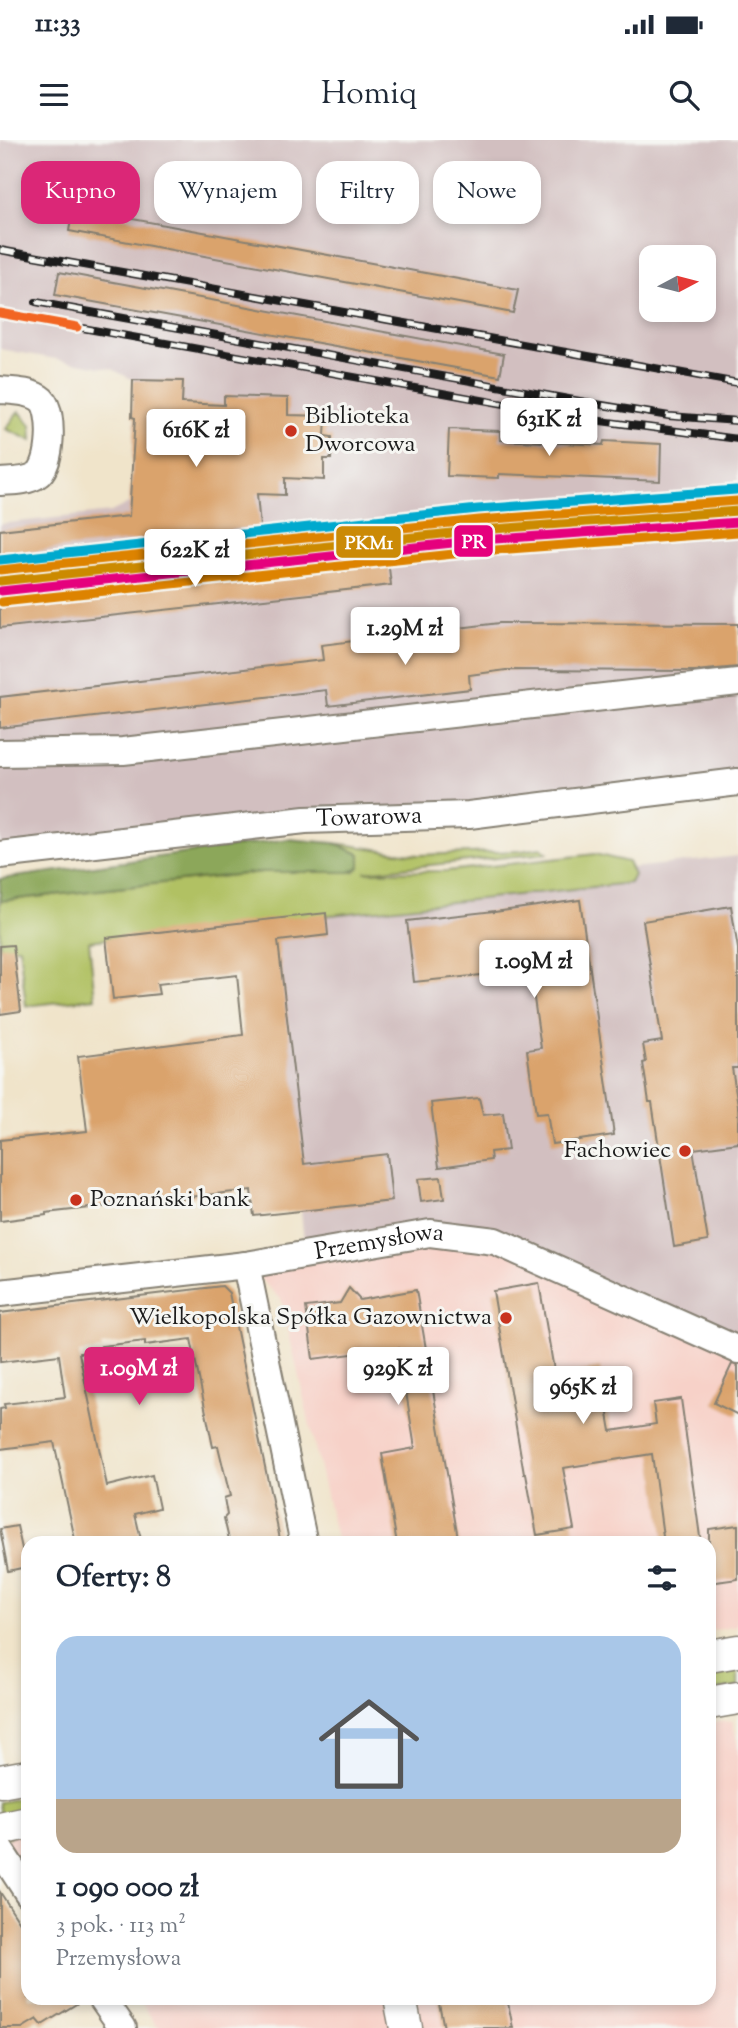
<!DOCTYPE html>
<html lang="pl">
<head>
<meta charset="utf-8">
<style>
  body { margin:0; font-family:"Sorts Mill Goudy",serif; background:#f2f2f3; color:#1f2937; height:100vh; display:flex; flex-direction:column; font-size:26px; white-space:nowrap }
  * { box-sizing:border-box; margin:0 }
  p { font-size:23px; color:#747a83 }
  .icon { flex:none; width:38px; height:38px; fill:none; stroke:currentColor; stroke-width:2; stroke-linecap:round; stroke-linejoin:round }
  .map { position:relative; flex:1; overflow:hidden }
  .panel { position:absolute; left:21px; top:1396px; width:695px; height:469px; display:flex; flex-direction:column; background:#fff; border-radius:21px; box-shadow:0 4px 10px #0003 }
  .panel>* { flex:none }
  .banner { position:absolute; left:21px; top:21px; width:696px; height:63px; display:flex; gap:14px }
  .needle { width:46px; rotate:83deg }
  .tools { position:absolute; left:639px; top:105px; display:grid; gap:14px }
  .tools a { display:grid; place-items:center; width:77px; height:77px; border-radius:14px; background:#fff; box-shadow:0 4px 10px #0003; font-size:35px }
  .price { position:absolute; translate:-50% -60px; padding:0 16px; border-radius:7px; background:#fff; color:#222; font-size:23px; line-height:46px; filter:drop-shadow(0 2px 4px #0008) }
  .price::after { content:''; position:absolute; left:50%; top:42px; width:21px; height:16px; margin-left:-10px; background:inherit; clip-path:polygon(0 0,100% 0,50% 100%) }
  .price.active { background:#db2777; color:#fff }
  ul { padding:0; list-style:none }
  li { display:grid; align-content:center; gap:14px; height:371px; padding:0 35px }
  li+li { border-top:2px solid #e0e1e3 }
  li span { display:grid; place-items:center; height:217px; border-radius:21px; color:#555 }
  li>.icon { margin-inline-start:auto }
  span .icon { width:126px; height:126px; fill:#fffc; stroke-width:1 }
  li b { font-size:30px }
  h2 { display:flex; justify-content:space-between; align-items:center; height:84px; padding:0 35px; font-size:30px }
  .chip { padding:0 24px; border-radius:21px; background:#fff; box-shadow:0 4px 10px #0003; font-size:24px; line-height:63px }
  .chip.active { background:#db2777; color:#fff }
  .status { display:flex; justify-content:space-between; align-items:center; height:49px; padding:0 35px; background:#fff; direction:ltr }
  .status svg { height:19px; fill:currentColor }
  header { display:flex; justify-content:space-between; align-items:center; height:91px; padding:0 35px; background:#fff; font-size:32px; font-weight:600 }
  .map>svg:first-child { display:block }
</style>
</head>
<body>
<div class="status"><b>11:33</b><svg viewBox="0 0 49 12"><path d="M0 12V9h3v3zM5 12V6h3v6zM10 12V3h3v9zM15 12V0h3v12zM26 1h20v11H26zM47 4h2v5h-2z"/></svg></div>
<header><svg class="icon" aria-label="menu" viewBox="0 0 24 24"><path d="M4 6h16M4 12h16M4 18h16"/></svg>Homiq<svg class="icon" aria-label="search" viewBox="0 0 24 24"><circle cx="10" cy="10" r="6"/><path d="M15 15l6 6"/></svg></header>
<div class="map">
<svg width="738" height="1888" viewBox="0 0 738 1888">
  <rect width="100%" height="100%" fill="#f6f6f2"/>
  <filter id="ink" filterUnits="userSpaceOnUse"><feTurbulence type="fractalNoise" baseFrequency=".0143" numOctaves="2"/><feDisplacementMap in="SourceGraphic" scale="14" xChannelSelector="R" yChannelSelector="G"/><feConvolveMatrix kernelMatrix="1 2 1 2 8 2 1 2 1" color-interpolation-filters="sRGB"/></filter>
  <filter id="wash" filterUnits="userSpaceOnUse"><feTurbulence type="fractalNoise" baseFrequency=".00686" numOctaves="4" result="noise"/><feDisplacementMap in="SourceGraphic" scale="28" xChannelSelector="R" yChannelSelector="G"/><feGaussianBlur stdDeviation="1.57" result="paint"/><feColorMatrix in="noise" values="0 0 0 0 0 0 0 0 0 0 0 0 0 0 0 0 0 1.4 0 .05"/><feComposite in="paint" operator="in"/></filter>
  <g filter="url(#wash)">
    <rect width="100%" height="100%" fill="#f0e4ca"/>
    <g fill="#f7d1c8">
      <polygon points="495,1101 738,1210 738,1486 709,1491 709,1404 337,1403 281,1159 246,1125 305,1113"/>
      <polygon points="733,1581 738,1607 738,1888 158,1888 139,1859 709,1858 709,1583"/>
      <polygon points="28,1683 28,1740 0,1689"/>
    </g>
    <g fill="#d2bfc0" fill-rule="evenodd">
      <path d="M0,0H738V642L0,715V384L111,372L129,363L135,278L132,277L133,240L112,229L0,209ZM651,117H704V170H651Z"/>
      <polygon points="738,716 738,1210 495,1101 305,1113 301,1071 309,1070 275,779 629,743 634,735 632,728"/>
    </g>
    <g fill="#b1c164" stroke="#666e40" stroke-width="2">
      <polygon points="19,271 31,285 32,301 6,289"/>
      <polygon points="334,703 419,715 521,711 541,708 547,713 364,732 447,731 595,714 628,722 634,735 630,743 89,801 95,858 26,866 19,807 0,809 0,761 262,732 354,732 359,727 360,714"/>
      <polygon points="738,1522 738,1547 709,1551 709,1527"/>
      <polygon points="21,1658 28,1683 0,1704 0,1662"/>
    </g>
    <polygon fill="#8ca75a" stroke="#54623b" stroke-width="2" points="288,699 334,703 360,714 360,727 350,732 262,732 0,761 0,739"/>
    <g id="blocks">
      <g fill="#daa36c">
        <polygon points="73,68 518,150 513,173 69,91"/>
        <polygon points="59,132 504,214 500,236 55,155"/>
        <polygon points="133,240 183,241 182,263 224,265 224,256 288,258 288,275 326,276 325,296 332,297 331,319 324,319 324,340 285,338 285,355 257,354 260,387 0,415 0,390 129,376 135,278 132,277"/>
        <polygon points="449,289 500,291 500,300 603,305 604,301 661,304 660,341 499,334 499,338 447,336"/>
        <polygon points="387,411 391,445 0,488 0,454"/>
        <polygon points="499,483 738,484 738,527 695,531 506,530 469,535 470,549 328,566 326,550 0,588 0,557 323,520 321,505"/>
        <polygon points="580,760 614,995 552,1004 547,973 536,974 527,910 541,908 530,830 414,842 407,781 494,771 494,772"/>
        <polygon points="731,766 738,809 738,928 732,928 738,965 738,1003 693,1009 708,1101 674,1107 652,962 649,962 643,923 646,922 643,904 662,901 643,781"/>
        <polygon points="326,773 328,795 278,801 304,1024 387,1014 392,1061 254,1076 251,1050 46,1073 46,1075 0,1081 0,1000 87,991 78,916 243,895 237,835 157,844 159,854 113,859 106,798"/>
        <polygon points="13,805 21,871 0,874 0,806"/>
        <polygon points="479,958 483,975 503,973 508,1010 490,1012 491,1020 439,1027 431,963"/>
        <polygon points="441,1037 444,1059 421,1062 418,1039"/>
        <polygon points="539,1143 555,1236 600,1228 611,1291 656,1284 653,1263 681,1259 701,1404 664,1404 652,1314 563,1328 574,1389 537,1395 526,1334 524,1334 493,1151"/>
        <polygon points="222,1146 229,1153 281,1404 230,1404 224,1378 227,1375 224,1358 230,1356 218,1306 213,1307 191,1199 145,1205 145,1201 101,1206 102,1210 79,1213 107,1346 152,1335 159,1368 135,1374 142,1404 76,1404 54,1302 0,1309 0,1269 5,1268 4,1264 65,1257 59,1215 0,1222 0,1173"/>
        <polygon points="349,1148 360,1160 416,1150 459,1404 397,1404 382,1314 415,1308 399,1208 313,1219 306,1167 340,1163"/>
        <polygon points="732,1224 738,1226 738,1275 714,1263"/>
        <polygon points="738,1385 738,1439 709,1443 709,1389"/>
        <polygon points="17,1386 26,1427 8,1431 0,1389"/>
        <polygon points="0,1752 28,1795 28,1858 86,1858 42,1885 37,1879 22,1888 0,1888"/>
        <polygon points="438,1858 507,1858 513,1888 444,1888"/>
      </g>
    </g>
  </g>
  <g filter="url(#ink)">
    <use href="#blocks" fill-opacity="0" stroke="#868073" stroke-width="2"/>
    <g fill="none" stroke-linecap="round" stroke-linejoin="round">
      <defs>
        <g id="minor">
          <path d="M0,250C12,251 32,251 42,260C54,272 52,326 37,335C27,342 11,341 0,342"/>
          <polyline points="0,613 123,611 738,542"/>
          <path id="s1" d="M0,715L305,680L469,675L738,642"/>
          <polyline points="246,1125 304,1404"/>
          <path id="s2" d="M0,1153L246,1125L430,1093L495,1101L738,1210"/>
          <polyline points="0,1710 28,1753"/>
          <polyline points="102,1858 123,1888"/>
        </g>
        <g id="tertiary">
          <polyline points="709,1516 738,1511"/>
          <polyline points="709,1563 738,1558"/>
          <polyline points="0,1641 28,1636"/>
          <polyline points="0,1689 28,1683"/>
          <polyline points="400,1858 406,1888"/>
        </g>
      </defs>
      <use href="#minor" stroke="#868073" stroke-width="30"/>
      <use href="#tertiary" stroke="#868073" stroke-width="35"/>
      <use href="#minor" stroke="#fff" stroke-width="26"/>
      <use href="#tertiary" stroke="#fff" stroke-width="32"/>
      <defs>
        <g id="rail">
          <polyline points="0,110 738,243"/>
          <polyline points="36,162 596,264 669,276 738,281"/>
          <polyline points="77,187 593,280 738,299"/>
        </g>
      </defs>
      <use href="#rail" stroke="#1c1c1c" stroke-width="8"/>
      <use href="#rail" stroke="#f6f6f2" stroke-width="5" stroke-dasharray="16" stroke-linecap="butt"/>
      <defs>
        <polyline id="rail-1" points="0,441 480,390 738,371"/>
        <polyline id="rail-2" points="1,451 481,400 738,382"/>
        <polyline id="rail-3" points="0,430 479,380 737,361"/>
        <polyline id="rail-4" points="2,462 482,411 738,392"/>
        <polyline id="rail-5" points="0,420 478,369 736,350"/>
        <polyline id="rail-6" points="0,173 77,187"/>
      </defs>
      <use href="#rail-1" stroke="#f6f6f2" stroke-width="14"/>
      <use href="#rail-2" stroke="#f6f6f2" stroke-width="14"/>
      <use href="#rail-3" stroke="#f6f6f2" stroke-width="14"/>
      <use href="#rail-4" stroke="#f6f6f2" stroke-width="14"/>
      <use href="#rail-5" stroke="#f6f6f2" stroke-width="14"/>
      <use href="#rail-6" stroke="#f6f6f2" stroke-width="14"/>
      <use href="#rail-1" stroke="#cb8a06" stroke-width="9"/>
      <use href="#rail-2" stroke="#e5007d" stroke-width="9"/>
      <use href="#rail-3" stroke="#dd8304" stroke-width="9"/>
      <use href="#rail-4" stroke="#dd8304" stroke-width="9"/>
      <use href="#rail-5" stroke="#00a9ce" stroke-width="9"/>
      <use href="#rail-6" stroke="#f26522" stroke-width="9"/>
    </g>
  </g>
  <g fill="#c8321e" stroke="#f6f6f2" stroke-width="2.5">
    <circle cx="291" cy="291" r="7"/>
    <circle cx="685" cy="1011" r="7"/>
    <circle cx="76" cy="1060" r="7"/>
    <circle cx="506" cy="1178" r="7"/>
  </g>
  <g text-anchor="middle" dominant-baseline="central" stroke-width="6" stroke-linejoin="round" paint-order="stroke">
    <g font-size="24" fill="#1c1c1c" stroke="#f6f6f2" text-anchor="start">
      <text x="305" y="277">Biblioteka<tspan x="305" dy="28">Dworcowa</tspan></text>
      <text x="671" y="1011" text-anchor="end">Fachowiec</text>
      <text x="90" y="1060">Poznański bank</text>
      <text x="492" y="1178" text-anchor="end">Wielkopolska Spółka Gazownictwa</text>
    </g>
    <g font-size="24" fill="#1c1c1c" stroke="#f6f6f2">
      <text stroke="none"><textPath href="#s1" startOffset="371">Towarowa</textPath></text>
      <text stroke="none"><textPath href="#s2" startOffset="383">Przemysłowa</textPath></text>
    </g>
  </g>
  <g stroke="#f6f6f2" stroke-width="2.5">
    <rect x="453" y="384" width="41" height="34" rx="7" fill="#e5007d"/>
    <rect x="335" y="385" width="67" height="34" rx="7" fill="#cb8a06"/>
  </g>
  <g font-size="19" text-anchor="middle" font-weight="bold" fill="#fff">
    <text x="474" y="408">PR</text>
    <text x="369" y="409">PKM1</text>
  </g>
</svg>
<div class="tools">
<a><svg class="needle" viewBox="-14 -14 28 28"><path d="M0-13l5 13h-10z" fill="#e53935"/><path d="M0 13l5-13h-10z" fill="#747a83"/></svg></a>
</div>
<b class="price" style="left:549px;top:318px">631K zł</b>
<b class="price" style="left:196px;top:329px">616K zł</b>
<b class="price" style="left:195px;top:449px">622K zł</b>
<b class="price" style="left:405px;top:527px">1.29M zł</b>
<b class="price" style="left:534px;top:860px">1.09M zł</b>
<b class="price active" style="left:139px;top:1267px">1.09M zł</b>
<b class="price" style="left:398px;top:1267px">929K zł</b>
<b class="price" style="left:583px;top:1286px">965K zł</b>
<div class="banner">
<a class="chip active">Kupno</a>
<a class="chip">Wynajem</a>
<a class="chip">Filtry</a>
<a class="chip">Nowe</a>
</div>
<section class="panel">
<h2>Oferty: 8<svg class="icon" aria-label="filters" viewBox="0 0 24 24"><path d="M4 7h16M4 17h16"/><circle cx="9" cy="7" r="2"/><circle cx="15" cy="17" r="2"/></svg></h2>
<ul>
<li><span style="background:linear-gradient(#a9c7e8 75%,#b9a48a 0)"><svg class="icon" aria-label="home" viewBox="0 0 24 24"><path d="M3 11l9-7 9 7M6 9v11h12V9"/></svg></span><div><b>1 090 000 zł</b><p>3 pok. · 113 m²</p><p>Przemysłowa</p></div></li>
</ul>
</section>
</div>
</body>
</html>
